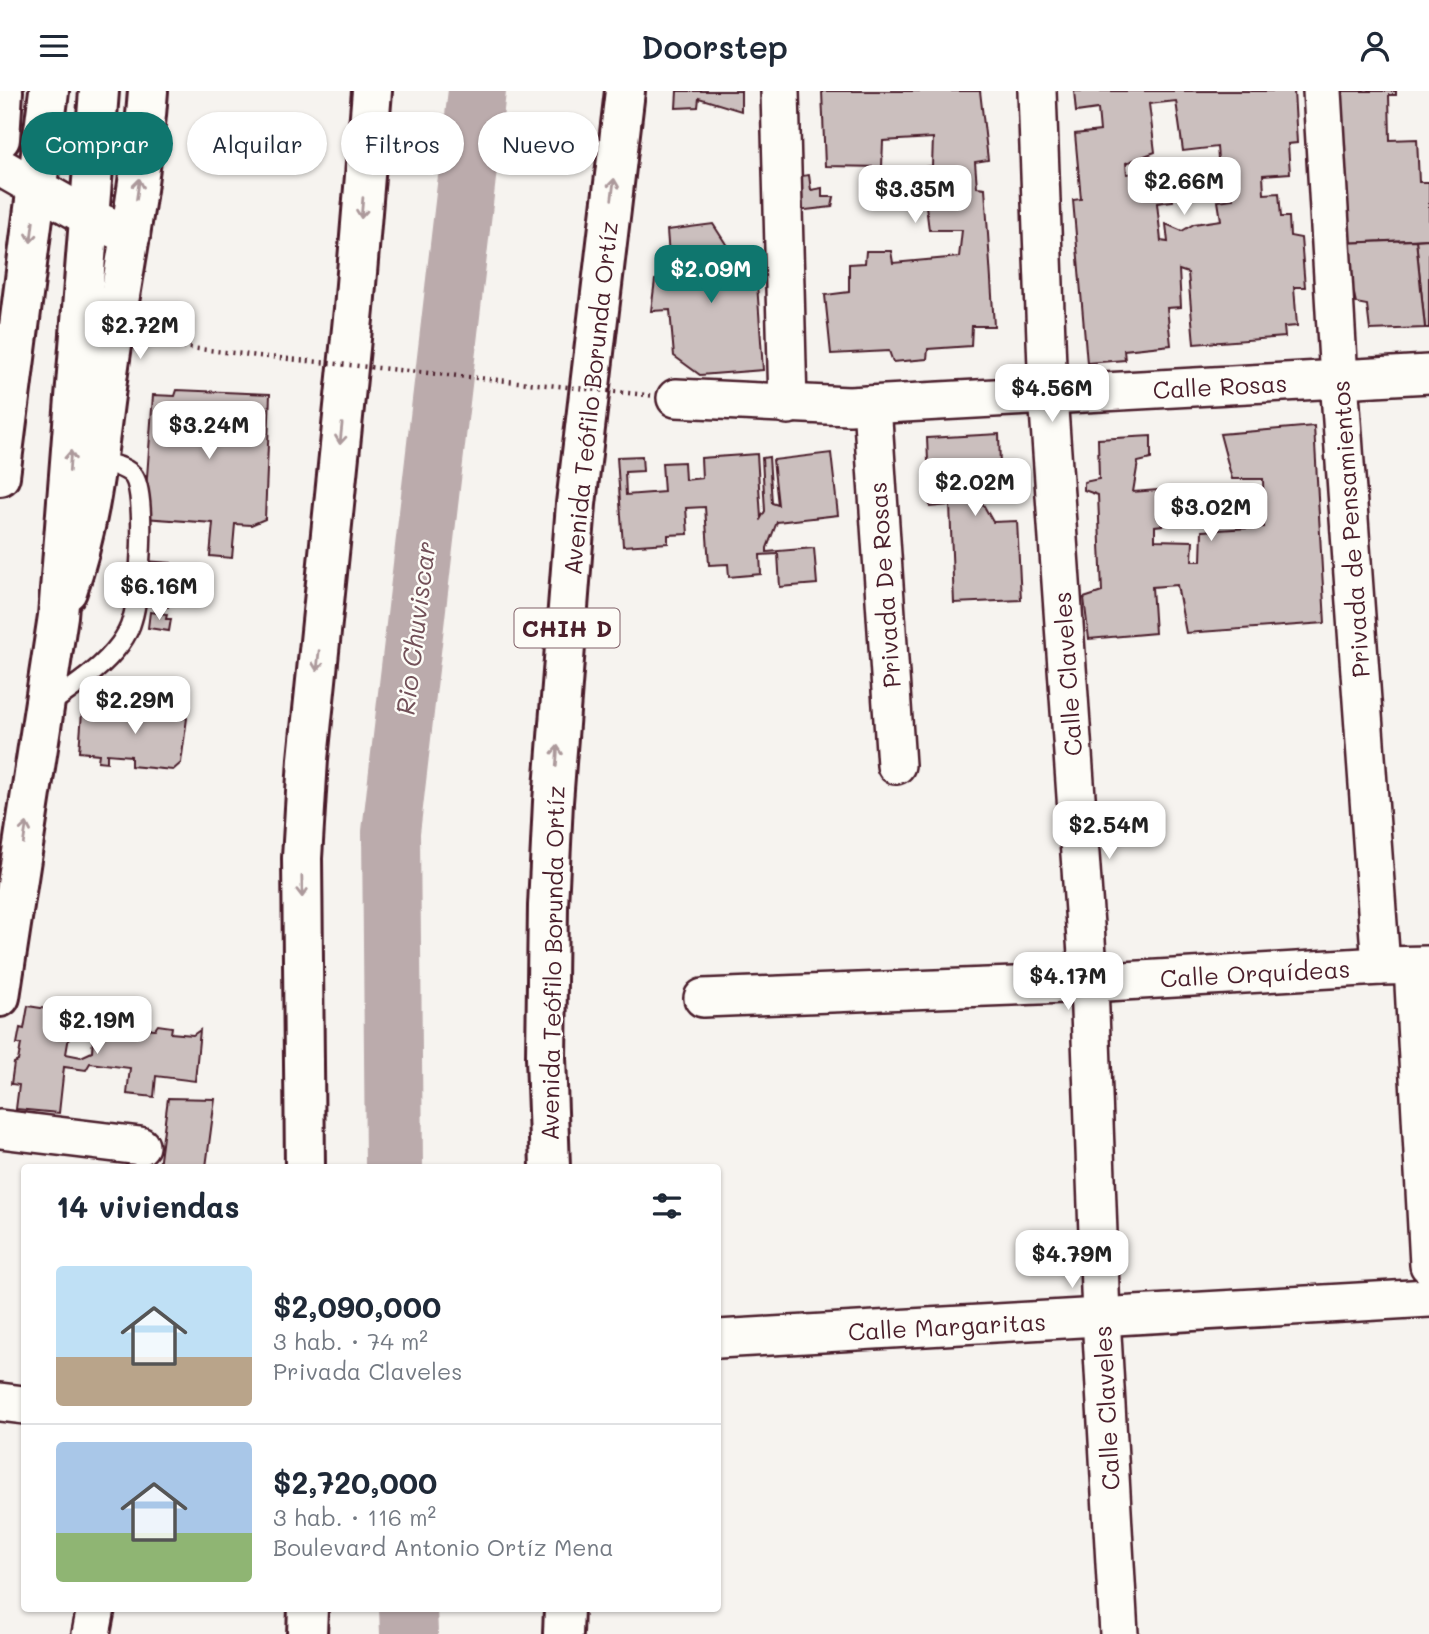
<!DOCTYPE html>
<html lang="es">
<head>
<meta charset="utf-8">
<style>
  body { margin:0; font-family:Mali,sans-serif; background:#f2f2f3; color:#1f2937; height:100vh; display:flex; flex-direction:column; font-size:26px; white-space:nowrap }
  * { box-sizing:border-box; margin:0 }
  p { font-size:23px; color:#747a83 }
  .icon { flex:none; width:38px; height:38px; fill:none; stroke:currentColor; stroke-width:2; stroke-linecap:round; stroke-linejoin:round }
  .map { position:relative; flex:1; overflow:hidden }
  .details { position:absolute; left:21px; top:1073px; width:700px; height:448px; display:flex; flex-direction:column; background:#fff; border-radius:7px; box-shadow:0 2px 5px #0004 }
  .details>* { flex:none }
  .hud { position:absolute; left:21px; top:21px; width:700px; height:63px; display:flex; gap:14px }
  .price { position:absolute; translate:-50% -60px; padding:0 16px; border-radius:14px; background:#fff; color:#222; font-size:23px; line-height:46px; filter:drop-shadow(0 2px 4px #0008) }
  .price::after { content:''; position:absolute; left:50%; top:42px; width:21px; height:16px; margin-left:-10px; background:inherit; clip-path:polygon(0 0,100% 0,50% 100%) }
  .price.on { background:#0f766e; color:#fff }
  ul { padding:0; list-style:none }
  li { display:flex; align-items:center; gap:21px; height:175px; padding:0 35px }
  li+li { border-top:2px solid #e0e1e3 }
  li span { display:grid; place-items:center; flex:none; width:196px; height:140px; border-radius:7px; color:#555 }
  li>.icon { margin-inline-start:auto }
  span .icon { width:84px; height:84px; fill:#fffc; stroke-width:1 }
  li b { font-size:30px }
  h2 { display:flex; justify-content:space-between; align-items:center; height:84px; padding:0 35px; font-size:30px }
  .tag { padding:0 24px; border-radius:32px; background:#fff; box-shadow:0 2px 5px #0004; font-size:24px; line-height:63px }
  .tag.on { background:#0f766e; color:#fff }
  header { display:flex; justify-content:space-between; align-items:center; height:91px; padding:0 35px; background:#fff; font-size:32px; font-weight:600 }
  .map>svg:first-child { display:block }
</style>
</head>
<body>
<header><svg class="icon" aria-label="menu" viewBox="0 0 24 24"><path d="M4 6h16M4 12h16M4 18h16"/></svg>Doorstep<svg class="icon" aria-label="person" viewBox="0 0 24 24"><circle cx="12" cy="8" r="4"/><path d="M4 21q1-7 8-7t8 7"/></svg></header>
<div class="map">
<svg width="1429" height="1543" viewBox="0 0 1429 1543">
  <rect width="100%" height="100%" fill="#f6f3ef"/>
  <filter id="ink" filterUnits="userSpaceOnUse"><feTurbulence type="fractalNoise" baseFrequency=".0143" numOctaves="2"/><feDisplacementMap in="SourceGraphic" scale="14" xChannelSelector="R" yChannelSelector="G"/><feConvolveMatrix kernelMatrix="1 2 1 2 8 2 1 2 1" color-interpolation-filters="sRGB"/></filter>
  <g filter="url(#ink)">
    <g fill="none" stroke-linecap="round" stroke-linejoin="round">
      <g stroke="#bbabac" stroke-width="58">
        <polyline points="394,1076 391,741 477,0"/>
        <polyline points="408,1517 409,1543"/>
      </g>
    </g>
    <g fill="#cbbfbe" stroke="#4a1f2b" stroke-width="2" fill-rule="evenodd">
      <polygon points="677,0 741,0 741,20 699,7 698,16 676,17"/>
      <polygon points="822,0 980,0 988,69 975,71 977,96 985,97 994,235 972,235 971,255 928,258 927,268 893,271 889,260 831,263 825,204 849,201 849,173 865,172 866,160 891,160 893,172 959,166 962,139 929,139 926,115 913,115 908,78 932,75 933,47 883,50 882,76 825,75"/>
      <path d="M1074,0H1294L1297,52L1288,53L1290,82L1263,84L1264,103L1279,102L1281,126H1289L1290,145L1301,147L1305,196H1294L1297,235L1284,236L1285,246L1194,253L1188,182L1179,179L1181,216L1167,217L1171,254L1124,259L1125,269L1087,272L1073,109L1081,108L1075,43L1100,40L1098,18L1076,21ZM1176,10L1183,60L1217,56L1219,80L1229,78L1233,108L1218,110L1221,129L1194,133L1182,140L1166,133L1168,151L1161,150L1157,112L1173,110L1170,78L1127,83L1126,72L1155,61L1149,13Z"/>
      <polygon points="1336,0 1396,0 1396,4 1389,4 1390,49 1417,48 1419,91 1429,91 1429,148 1343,152"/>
      <polygon points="809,84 811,99 822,97 822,106 834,106 832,116 788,121 785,87"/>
      <polygon points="713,133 742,178 756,178 763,279 700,284 674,265 670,219 651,220 655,189 695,184 684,163 669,165 667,139"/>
      <polygon points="1429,148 1429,237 1425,237 1416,149"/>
      <polygon points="1416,149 1425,237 1370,239 1367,214 1356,212 1343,152"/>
      <polygon points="177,299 270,303 265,428 251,434 235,433 232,467 210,465 213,432 144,427 153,304 175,305"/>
      <polygon points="1314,335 1325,532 1186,542 1177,494 1152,496 1155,542 1089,548 1084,507 1102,501 1098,404 1084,399 1084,391 1099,388 1098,348 1151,345 1151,368 1138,371 1133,401 1158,399 1182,412 1178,432 1172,425 1162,427 1164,434 1155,435 1155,449 1193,450 1192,470 1201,470 1202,440 1264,436 1263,388 1232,388 1220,343"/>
      <polygon points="999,343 1001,407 980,408 993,431 1017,430 1021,509 954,512 950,414 930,416 927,347"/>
      <polygon points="831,362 838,424 777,431 767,457 767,461 814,457 817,493 780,496 778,463 760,464 761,483 729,486 728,473 709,474 705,416 686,417 688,443 668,444 668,452 623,455 617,366 642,365 643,380 625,381 626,404 664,401 662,372 684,371 685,389 702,387 701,367 757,363 761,427 765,420 762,367 769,366 772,412 778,414 773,369"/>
      <polygon points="144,470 171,472 168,516 141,514"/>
      <polygon points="150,521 167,523 166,528 171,528 169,540 148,537"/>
      <polygon points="149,601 146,622 187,627 181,672 173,679 131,675 131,665 107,663 107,671 98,670 99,663 79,661 82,621 128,624 130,604"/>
      <polygon points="28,915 73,922 66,963 81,966 92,961 94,929 118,931 119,927 143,930 142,937 155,938 158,934 172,936 171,942 193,944 200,939 195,990 156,985 154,1006 127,1003 130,977 90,972 86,979 64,976 59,1022 16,1018 19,994 11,993 14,972 18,970 21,953 17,953 20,937 24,938"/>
      <polygon points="168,1007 215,1008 206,1076 159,1076"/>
    </g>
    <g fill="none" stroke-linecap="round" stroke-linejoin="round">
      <defs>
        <path id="lane" d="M47,615C73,596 101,579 120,553C125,546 130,537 132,529C140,505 147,406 134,386C127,375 108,373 96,369"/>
        <g id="street">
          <polyline points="780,0 788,314"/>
          <polyline points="1037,0 1048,304 1089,892 1101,1226 1119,1543"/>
          <polyline points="1322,0 1339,288 1381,875"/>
          <polyline points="0,76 88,126 131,145"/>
          <polyline points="676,307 849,315 1429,283"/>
          <polyline points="872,314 896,674"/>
          <polyline points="1413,875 1429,1174"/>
          <polyline points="703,907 1089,892 1381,875 1429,874"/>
          <polyline points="0,1038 140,1055"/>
          <polyline points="718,1248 1429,1207"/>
          <polyline points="0,1311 24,1314"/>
          <polyline points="91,1543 96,1517"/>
        </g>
        <g id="secondary">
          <polyline points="0,48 3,0"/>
          <path d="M67,500C96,419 99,333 113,248C126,165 142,84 148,0"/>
        </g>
        <g id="primary">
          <polyline points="0,385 49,0"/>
          <polyline points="0,906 58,525 99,0"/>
          <polyline points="305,1076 302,767 308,668 354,218 372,0"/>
          <polyline points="550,1076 546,966 548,815 553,711 576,413 625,0"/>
          <polyline points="307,1543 308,1517"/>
          <polyline points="563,1543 564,1517"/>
        </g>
      </defs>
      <use href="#lane" stroke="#4a1f2b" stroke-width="23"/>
      <use href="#street" stroke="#4a1f2b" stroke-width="42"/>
      <use href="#secondary" stroke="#4a1f2b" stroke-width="44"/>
      <use href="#primary" stroke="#4a1f2b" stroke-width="44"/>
      <polyline stroke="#4a1f2b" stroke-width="4.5" stroke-dasharray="2 5" stroke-linecap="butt" points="148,252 259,265"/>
      <use href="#lane" stroke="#fdfcf7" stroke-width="18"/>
      <use href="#street" stroke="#fdfcf7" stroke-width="37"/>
      <use href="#secondary" stroke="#fdfcf7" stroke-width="38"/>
      <use href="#primary" stroke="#fdfcf7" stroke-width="38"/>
      <polyline stroke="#4a1f2b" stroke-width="4.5" stroke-dasharray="2 5" stroke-linecap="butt" points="259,265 657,305"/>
    </g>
    <defs><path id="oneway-shaft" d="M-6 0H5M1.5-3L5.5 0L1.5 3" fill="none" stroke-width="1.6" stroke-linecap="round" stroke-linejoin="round" transform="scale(1.75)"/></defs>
    <g stroke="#ac999b">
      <use href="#oneway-shaft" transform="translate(138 98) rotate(-82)"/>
      <use href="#oneway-shaft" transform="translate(613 98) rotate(-83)"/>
      <use href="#oneway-shaft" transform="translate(362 117) rotate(95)"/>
      <use href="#oneway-shaft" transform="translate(32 141) rotate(97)"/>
      <use href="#oneway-shaft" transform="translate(341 343) rotate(96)"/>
      <use href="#oneway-shaft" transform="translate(70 370) rotate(-86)"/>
      <use href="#oneway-shaft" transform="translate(318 570) rotate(96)"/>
      <use href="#oneway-shaft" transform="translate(557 665) rotate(-86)"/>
      <use href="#oneway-shaft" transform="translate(25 742) rotate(-81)"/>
      <use href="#oneway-shaft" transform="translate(302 796) rotate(89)"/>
    </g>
  </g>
  <g text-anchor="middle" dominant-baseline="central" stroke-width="5" stroke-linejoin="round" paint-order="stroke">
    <rect fill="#fdfcf7" stroke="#806168" stroke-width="2" x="514.5" y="517.5" width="105" height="39" rx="5"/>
    <g font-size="23" font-weight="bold" fill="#4a1f2b">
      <text x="567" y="537">CHIH D</text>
    </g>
    <g font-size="24" fill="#4a1f2b" stroke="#fdfcf7">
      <text transform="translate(1220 295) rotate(-3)">Calle Rosas</text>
      <text transform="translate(590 307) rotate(-84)">Avenida Teófilo Borunda Ortíz</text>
      <text transform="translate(1350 438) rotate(-94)">Privada de Pensamientos</text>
      <text transform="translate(884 494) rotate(-94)">Privada De Rosas</text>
      <text transform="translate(1067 583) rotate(-94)">Calle Claveles</text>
      <text transform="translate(552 872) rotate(-89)">Avenida Teófilo Borunda Ortíz</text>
      <text transform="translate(1255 882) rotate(-3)">Calle Orquídeas</text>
      <text transform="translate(947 1235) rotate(-3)">Calle Margaritas</text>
      <text transform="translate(1106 1317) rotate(-93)">Calle Claveles</text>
    </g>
    <g font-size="26" font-style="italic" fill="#725058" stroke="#fdfcf7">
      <text transform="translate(415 537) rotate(-83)">Rio Chuviscar</text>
    </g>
  </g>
</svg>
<b class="price" style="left:1184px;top:126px">$2.66M</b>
<b class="price" style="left:915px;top:134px">$3.35M</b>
<b class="price on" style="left:711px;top:214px">$2.09M</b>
<b class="price" style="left:140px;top:270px">$2.72M</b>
<b class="price" style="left:1052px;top:333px">$4.56M</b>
<b class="price" style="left:209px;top:370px">$3.24M</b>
<b class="price" style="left:975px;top:427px">$2.02M</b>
<b class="price" style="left:1211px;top:452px">$3.02M</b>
<b class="price" style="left:159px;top:531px">$6.16M</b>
<b class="price" style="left:135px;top:645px">$2.29M</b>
<b class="price" style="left:1109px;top:770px">$2.54M</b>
<b class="price" style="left:1068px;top:921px">$4.17M</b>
<b class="price" style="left:97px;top:965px">$2.19M</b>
<b class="price" style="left:1072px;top:1199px">$4.79M</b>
<div class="hud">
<a class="tag on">Comprar</a>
<a class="tag">Alquilar</a>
<a class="tag">Filtros</a>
<a class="tag">Nuevo</a>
</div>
<section class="details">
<h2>14 viviendas<svg class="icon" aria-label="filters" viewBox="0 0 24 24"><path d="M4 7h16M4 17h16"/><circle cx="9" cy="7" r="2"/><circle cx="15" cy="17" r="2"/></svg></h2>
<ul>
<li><span style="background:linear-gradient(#bfe0f5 65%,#b9a48a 0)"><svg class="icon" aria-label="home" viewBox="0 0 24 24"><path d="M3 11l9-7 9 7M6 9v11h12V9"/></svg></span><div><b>$2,090,000</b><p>3 hab. · 74 m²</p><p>Privada Claveles</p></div></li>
<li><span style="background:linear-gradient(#a9c7e8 65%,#8fb573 0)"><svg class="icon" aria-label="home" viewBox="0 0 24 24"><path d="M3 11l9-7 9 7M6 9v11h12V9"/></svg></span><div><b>$2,720,000</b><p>3 hab. · 116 m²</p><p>Boulevard Antonio Ortíz Mena</p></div></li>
</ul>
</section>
</div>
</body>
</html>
